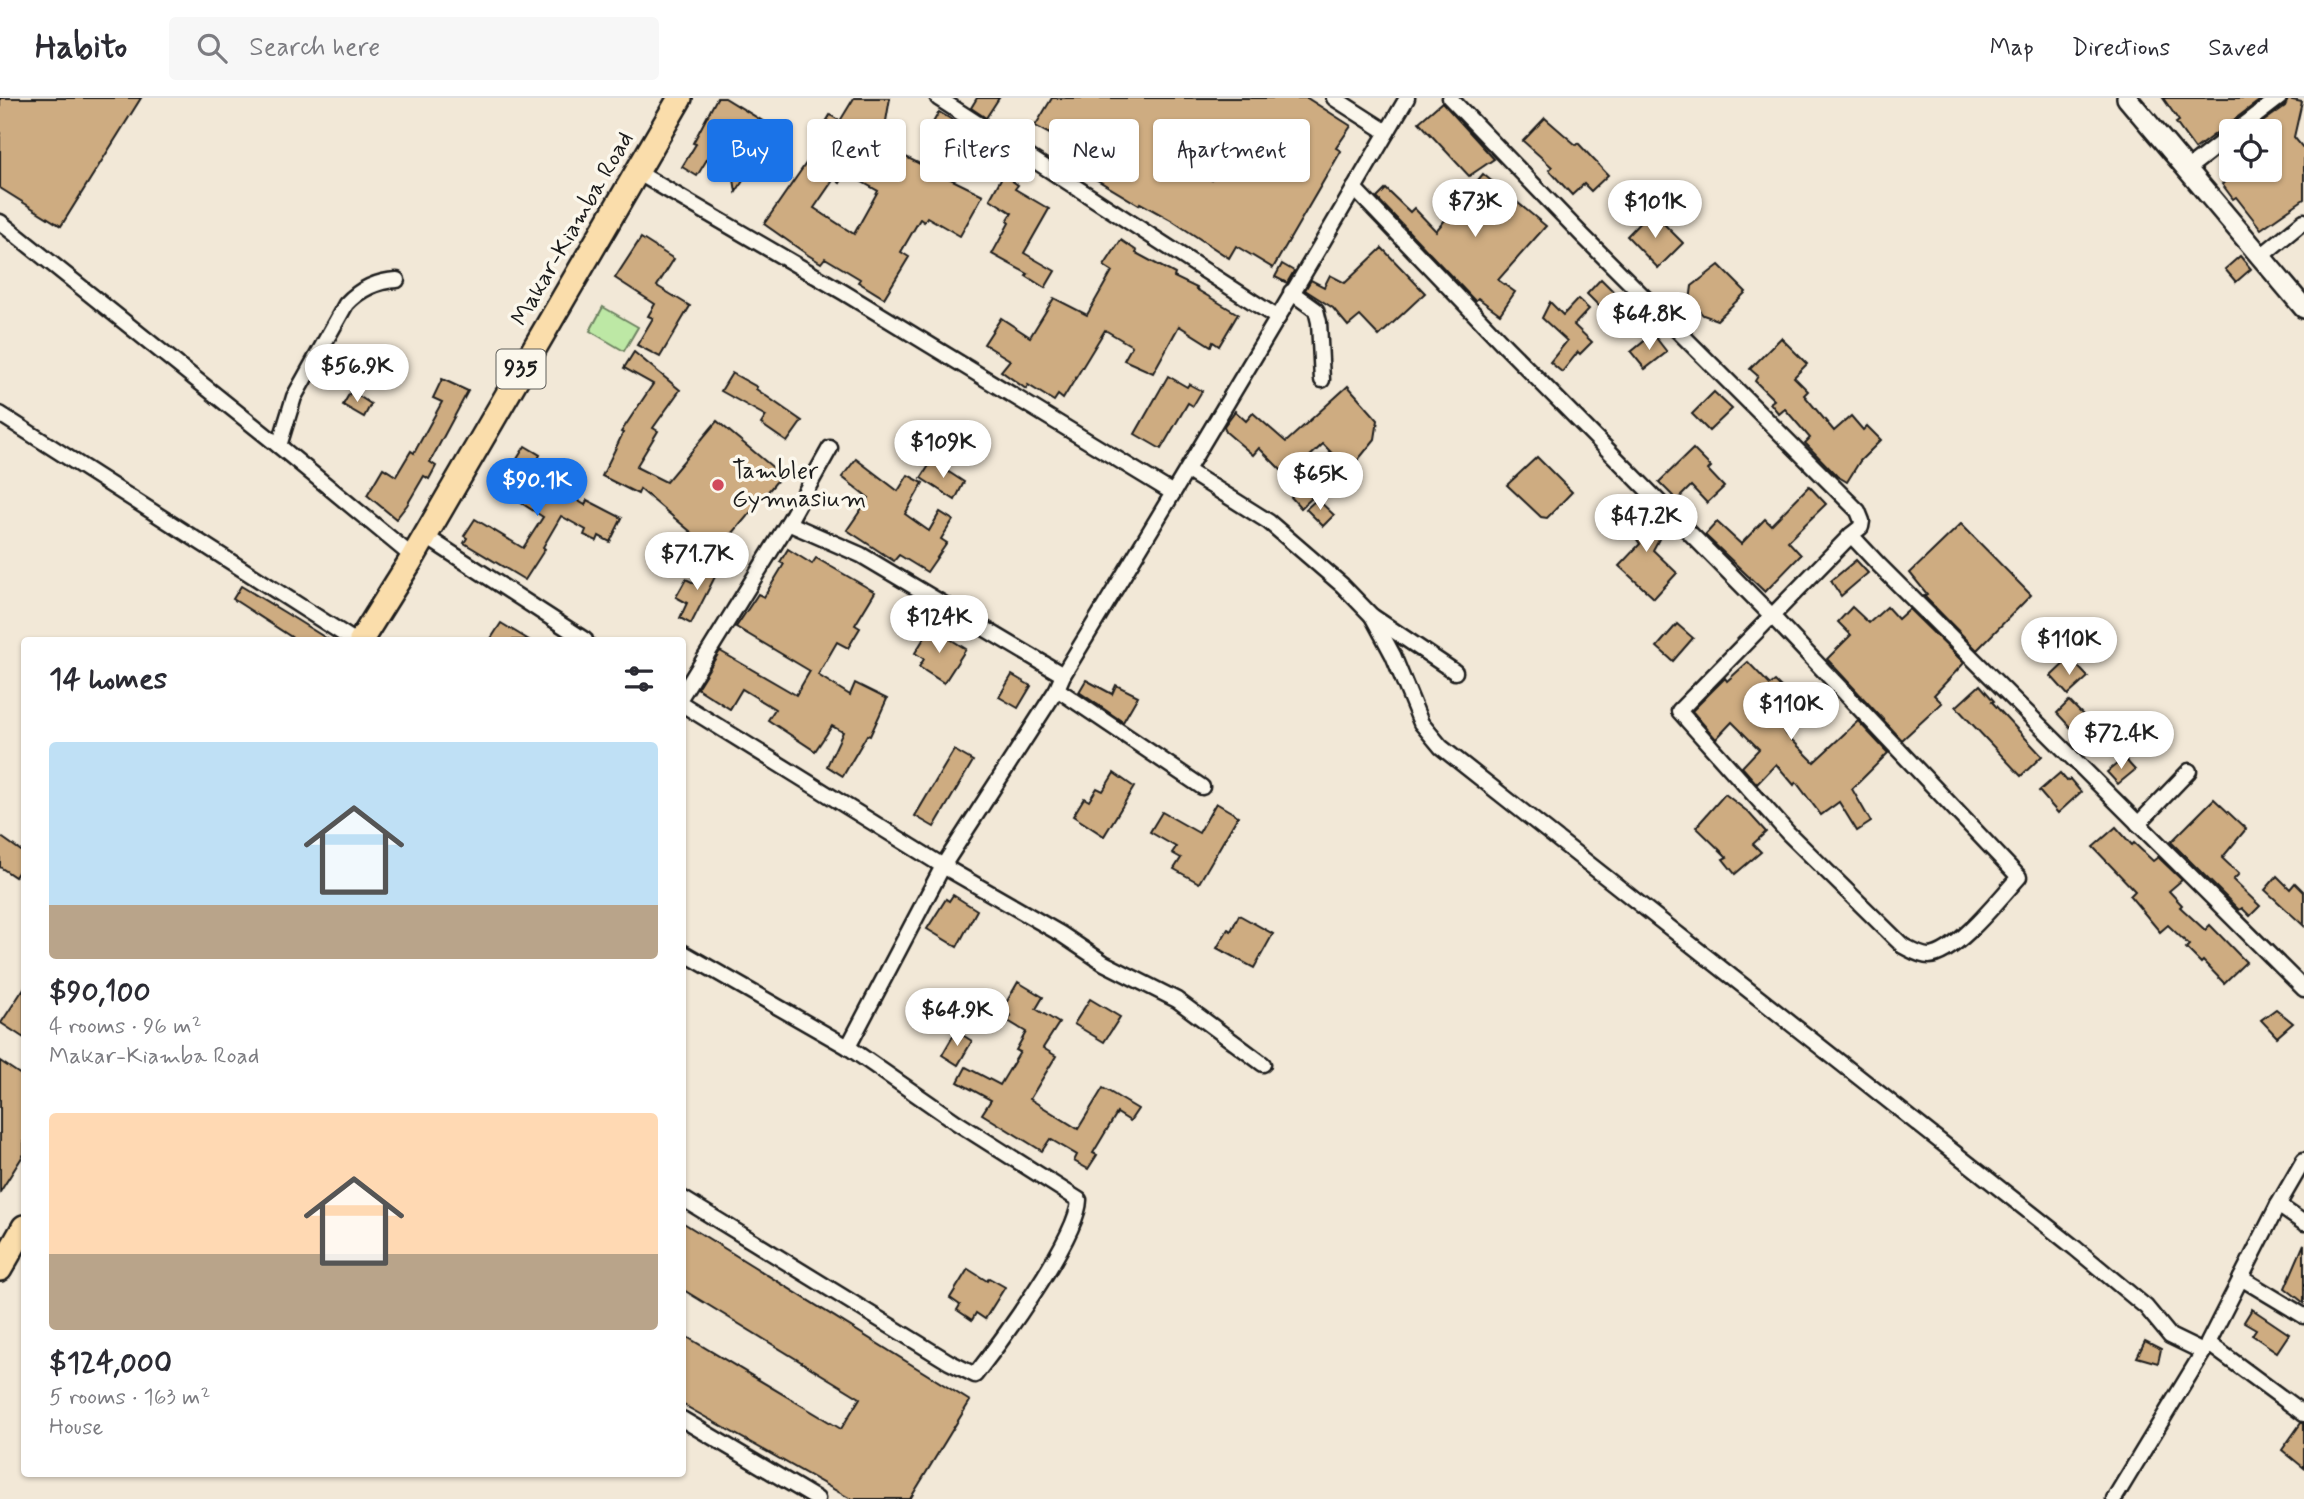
<!DOCTYPE html>
<html lang="en">
<head>
<meta charset="utf-8">
<style>
  body { margin:0; font-family:Mynerve,sans-serif; background:#f7f7f7; color:#2b2b33; height:100vh; display:flex; flex-direction:column; font-size:26px; white-space:nowrap }
  * { box-sizing:border-box; margin:0 }
  p { font-size:23px; color:#7c7c81 }
  .icon { flex:none; width:38px; height:38px; fill:none; stroke:currentColor; stroke-width:2; stroke-linecap:round; stroke-linejoin:round }
  .map { position:relative; flex:1; overflow:hidden }
  .details { position:absolute; left:21px; top:539px; width:665px; height:840px; display:flex; flex-direction:column; background:#fff; border-radius:7px; box-shadow:0 2px 5px #0004 }
  .details>* { flex:none }
  .top-card { position:absolute; left:707px; top:21px; width:665px; height:63px; display:flex; gap:14px }
  .controls { position:absolute; left:2219px; top:21px; display:grid; gap:14px }
  .controls a { display:grid; place-items:center; width:63px; height:63px; border-radius:7px; background:#fff; box-shadow:0 2px 5px #0004; font-size:35px }
  .price { position:absolute; translate:-50% -60px; padding:0 16px; border-radius:24px; background:#fff; color:#222; font-size:23px; line-height:46px; filter:drop-shadow(0 2px 4px #0008) }
  .price::after { content:''; position:absolute; left:50%; top:42px; width:21px; height:16px; margin-left:-10px; background:inherit; clip-path:polygon(0 0,100% 0,50% 100%) }
  .price.on { background:#1a73e8; color:#fff }
  ul { padding:0; list-style:none }
  li { display:grid; align-content:center; gap:14px; height:371px; padding:0 28px }
  li span { display:grid; place-items:center; height:217px; border-radius:7px; color:#555 }
  li>.icon { margin-inline-start:auto }
  span .icon { width:126px; height:126px; fill:#fffc; stroke-width:1 }
  li b { font-size:30px }
  h2 { display:flex; justify-content:space-between; align-items:center; height:84px; padding:0 28px; font-size:30px }
  .chip { padding:0 24px; border-radius:7px; background:#fff; box-shadow:0 2px 5px #0004; font-size:24px; line-height:63px }
  .chip.on { background:#1a73e8; color:#fff }
  header { display:flex; align-items:center; gap:42px; box-sizing:border-box; height:98px; padding:0 35px; background:#fff; border-bottom:2px solid #e1e1e2 }
  header strong { font-size:33px }
  nav { display:flex; gap:38px; margin-inline-start:auto; font-size:24px }
  .search { width:490px; height:63px; background:#f7f7f7; display:flex; align-items:center; gap:18px; box-sizing:border-box; padding:0 24px; border-radius:7px; color:#7c7c81; font-size:26px }
  .map>svg:first-child { display:block }
</style>
</head>
<body>
<header>
<strong>Habito</strong>
<div class="search"><svg class="icon" aria-label="search" viewBox="0 0 24 24"><circle cx="10" cy="10" r="6"/><path d="M15 15l6 6"/></svg>Search here</div>
<nav><a>Map</a><a>Directions</a><a>Saved</a></nav>
</header>
<div class="map">
<svg width="2304" height="1401" viewBox="0 0 2304 1401">
  <rect width="100%" height="100%" fill="#f2e8d7"/>
  <filter id="ink" filterUnits="userSpaceOnUse"><feTurbulence type="fractalNoise" baseFrequency=".0143" numOctaves="2"/><feDisplacementMap in="SourceGraphic" scale="14" xChannelSelector="R" yChannelSelector="G"/><feConvolveMatrix kernelMatrix="1 2 1 2 8 2 1 2 1" color-interpolation-filters="sRGB"/></filter>
  <g filter="url(#ink)">
    <polygon fill="#bde8a5" stroke="#6c8260" stroke-width="2" points="603,209 638,229 624,253 590,233"/>
    <g fill="#ceac81" stroke="#1c1c1c" stroke-width="2" fill-rule="evenodd">
      <polygon points="0,0 141,0 61,128 0,90"/>
      <polygon points="717,0 725,0 779,33 770,49 766,46 736,94 726,30 697,78 682,69 696,46 693,45"/>
      <path d="M854,0H890L885,29L854,42L871,52L863,65L892,80L906,59L983,97L960,138L927,119L924,124L920,121L901,154L909,159L884,200L858,184L860,181L825,160L821,165L808,157L764,126L820,45L815,42L830,17L840,23ZM846,75L878,93L854,136L814,110L834,81L840,85Z"/>
      <polygon points="977,0 999,0 986,20 971,10"/>
      <path d="M1052,0H1307L1351,28L1336,50L1341,53L1273,170L1236,148L1229,160L1171,122L1140,105L1139,107L1089,77L1096,61L1035,28ZM1191,26L1231,50L1212,82L1172,57Z"/>
      <polygon points="2163,0 2263,0 2195,51 2176,25 2179,23"/>
      <polygon points="2288,1 2302,4 2294,39 2304,51 2304,101 2261,131 2236,99 2233,101 2222,86 2241,72 2270,72 2270,33 2266,33 2260,26 2285,8"/>
      <polygon points="1442,4 1494,61 1469,78 1419,24"/>
      <polygon points="939,14 982,40 978,45 998,57 988,73 926,37"/>
      <polygon points="1545,20 1576,47 1578,45 1608,77 1591,93 1584,86 1572,97 1549,72 1552,69 1523,43"/>
      <polygon points="1483,76 1546,128 1498,182 1515,194 1500,216 1478,200 1475,203 1377,100 1386,91 1410,114 1414,110 1436,133"/>
      <polygon points="1003,77 1018,87 1015,91 1049,111 1024,155 1055,173 1045,190 1026,178 1028,176 992,156 1009,125 1007,123 1012,115 990,101"/>
      <polygon points="1651,113 1683,145 1658,170 1627,138"/>
      <polygon points="641,140 674,161 657,188 690,208 660,259 637,247 653,220 648,218 655,206 615,180"/>
      <polygon points="1121,142 1137,153 1136,155 1175,176 1174,179 1197,190 1196,191 1238,216 1219,248 1213,244 1211,248 1179,228 1153,275 1124,262 1132,248 1105,232 1063,301 1058,297 1054,303 1028,287 1026,291 1001,273 1010,262 984,246 1001,220 1030,239 1054,200 1087,217 1112,173 1104,168"/>
      <polygon points="1382,150 1425,195 1379,238 1360,218 1348,228 1333,210 1305,192 1311,182 1324,189 1330,177 1345,185"/>
      <polygon points="2240,158 2251,171 2236,184 2225,171"/>
      <polygon points="1282,166 1294,173 1287,185 1275,179"/>
      <polygon points="1719,167 1746,194 1717,222 1703,217 1690,203 1692,188"/>
      <polygon points="1601,181 1618,198 1604,213 1587,196"/>
      <polygon points="1578,201 1589,211 1574,227 1592,244 1580,256 1578,254 1562,274 1550,264 1567,243 1542,220 1550,204 1563,217"/>
      <polygon points="1653,236 1667,254 1645,271 1631,254"/>
      <polygon points="1781,240 1807,266 1794,279 1808,293 1804,297 1834,333 1851,318 1863,332 1867,328 1881,342 1860,363 1847,384 1837,378 1805,345 1810,340 1785,311 1779,316 1770,305 1774,302 1755,283 1758,278 1750,271"/>
      <polygon points="634,254 680,292 653,330 658,333 636,369 666,384 717,323 782,377 716,455 640,391 638,396 602,378 623,335 621,334 653,286 624,270"/>
      <polygon points="732,275 757,289 756,291 802,323 787,344 761,326 766,318 721,293"/>
      <polygon points="1168,278 1187,289 1189,286 1202,293 1193,308 1188,305 1161,351 1135,336"/>
      <polygon points="442,281 468,293 430,364 436,368 429,381 424,378 407,407 396,421 367,397 383,370 396,378 411,353 414,355 442,304 433,300"/>
      <polygon points="1348,288 1378,322 1375,341 1349,373 1323,346 1288,379 1259,350 1253,357 1226,334 1224,328 1235,313 1246,323 1253,315 1286,344"/>
      <polygon points="351,293 371,306 364,319 343,307"/>
      <polygon points="1714,294 1732,311 1709,333 1692,316"/>
      <polygon points="525,348 540,357 532,374 550,383 549,385 585,407 587,402 622,420 610,444 599,438 597,443 584,437 586,432 561,418 543,449 545,451 525,482 464,445 467,440 464,438 475,421 523,450 543,419 495,388 509,367 512,369"/>
      <polygon points="1693,351 1711,369 1708,372 1724,389 1707,405 1691,388 1677,402 1659,384"/>
      <polygon points="1537,359 1572,394 1547,420 1541,419 1507,387"/>
      <polygon points="856,361 898,393 908,377 923,385 905,416 929,433 940,414 953,422 941,441 947,445 927,474 899,457 894,463 847,432 869,400 842,379"/>
      <polygon points="932,363 964,384 955,402 921,380"/>
      <polygon points="1809,388 1826,406 1788,443 1801,457 1765,494 1705,437 1717,424 1741,446 1765,421 1771,427"/>
      <polygon points="1302,389 1312,400 1301,410 1291,399"/>
      <polygon points="1317,401 1334,417 1323,428 1306,411"/>
      <polygon points="1620,404 1643,426 1653,420 1658,427 1663,421 1667,426 1653,452 1677,475 1654,500 1619,468 1640,446 1615,408"/>
      <polygon points="1961,426 2031,497 1977,552 1924,498 1927,496 1910,475"/>
      <polygon points="788,451 812,466 816,460 875,494 855,527 860,530 848,550 837,544 818,577 850,597 855,585 887,601 870,638 867,637 843,678 827,668 843,634 832,628 815,653 768,622 775,611 742,591 730,611 697,590 720,553 796,597 810,573 736,529 758,496 764,499 784,466 780,464"/>
      <polygon points="1856,462 1868,475 1841,498 1831,483"/>
      <polygon points="707,463 720,469 691,526 680,520 687,505 676,499 686,481 696,486"/>
      <polygon points="241,488 284,514 329,542 296,542 233,501"/>
      <polygon points="1852,509 1869,525 1887,509 1898,521 1909,511 1964,565 1934,597 1942,605 1902,642 1827,561 1851,537 1838,524"/>
      <polygon points="501,525 529,542 490,542"/>
      <polygon points="1677,526 1693,540 1673,563 1657,549"/>
      <polygon points="931,529 966,551 944,585 919,569 924,561 915,555"/>
      <polygon points="2070,560 2088,579 2068,597 2051,578"/>
      <polygon points="1748,564 1770,587 1775,583 1805,613 1784,634 1814,664 1858,623 1888,655 1852,691 1871,724 1857,733 1839,704 1821,717 1796,684 1794,687 1776,666 1757,686 1742,669 1759,651 1732,624 1716,641 1692,613 1725,580 1727,583"/>
      <polygon points="1012,577 1031,588 1018,610 999,599"/>
      <polygon points="1086,582 1112,596 1116,587 1138,598 1123,624 1079,594"/>
      <polygon points="1980,587 1994,603 1992,604 2042,658 2021,678 1956,609"/>
      <polygon points="2069,603 2084,618 2071,630 2057,615"/>
      <polygon points="954,652 973,663 934,729 915,718"/>
      <polygon points="2124,660 2135,672 2118,686 2107,674"/>
      <polygon points="1114,675 1134,689 1104,738 1073,718 1084,700 1089,703 1097,690 1103,693"/>
      <polygon points="2060,675 2067,683 2070,681 2081,694 2058,715 2039,693"/>
      <polygon points="1725,696 1748,714 1766,734 1753,746 1761,754 1735,776 1723,761 1727,759 1696,729"/>
      <polygon points="2214,701 2246,731 2222,760 2239,776 2233,782 2260,808 2250,818 2242,810 2239,812 2171,744"/>
      <polygon points="1216,705 1238,718 1199,785 1174,771 1181,760 1172,755 1176,749 1150,734 1162,714 1199,735"/>
      <polygon points="2116,729 2132,747 2134,745 2153,763 2158,759 2182,782 2169,793 2182,807 2180,809 2205,832 2210,827 2246,864 2224,885 2203,863 2201,865 2186,850 2189,847 2168,827 2160,834 2130,798 2135,793 2093,749"/>
      <polygon points="0,738 24,755 24,765 15,779 0,769"/>
      <polygon points="2277,778 2290,791 2295,785 2304,794 2304,828 2265,792"/>
      <polygon points="953,797 977,812 957,849 927,831 946,801 949,803"/>
      <polygon points="1239,817 1273,836 1254,870 1217,850 1228,831 1231,833"/>
      <polygon points="1018,884 1043,899 1036,911 1059,925 1043,950 1056,958 1030,1001 1078,1031 1103,990 1138,1011 1130,1023 1117,1015 1093,1055 1097,1057 1088,1071 1074,1063 1077,1057 1050,1041 1042,1053 982,1016 991,1002 958,984 966,969 1000,987 1020,954 1016,952 1026,934 1008,923 1011,918 1002,912"/>
      <polygon points="24,890 24,940 1,925"/>
      <polygon points="1090,901 1120,919 1104,944 1074,926"/>
      <polygon points="2276,911 2293,925 2277,939 2261,922"/>
      <polygon points="956,933 972,943 958,967 942,957"/>
      <polygon points="0,963 24,979 24,1056 0,1094"/>
      <polygon points="682,1124 970,1303 910,1401 851,1401 682,1306 682,1236 841,1331 860,1300 682,1191"/>
      <polygon points="2304,1146 2304,1205 2285,1190"/>
      <polygon points="968,1171 987,1183 989,1180 1005,1189 985,1221 976,1215 972,1222 957,1212 960,1207 950,1200"/>
      <polygon points="2252,1211 2289,1236 2277,1254 2252,1237 2256,1231 2244,1224"/>
      <polygon points="2145,1243 2161,1251 2158,1265 2137,1259"/>
      <polygon points="2301,1325 2304,1325 2304,1370 2282,1352"/>
    </g>
    <g fill="none" stroke-linecap="round" stroke-linejoin="round">
      <defs>
        <g id="minor">
          <polyline points="938,0 1278,220"/>
          <polyline points="1334,0 1387,34"/>
          <polyline points="1450,0 1582,137 1858,413 1862,423 1861,429 1851,437 1879,467 2304,891"/>
          <polyline points="2236,33 2279,0"/>
          <polyline points="2186,72 2231,37"/>
          <polyline points="637,74 843,194 1173,395"/>
          <path d="M1354,90L1507,250L1771,517L2019,779C2001,799 1955,857 1929,858C1920,858 1911,852 1903,848L1788,735L1679,613L1851,437"/>
          <polyline points="0,124 279,348 413,459"/>
          <polyline points="2260,159 2304,123"/>
          <polyline points="1291,194 1316,212 1319,224 1322,282"/>
          <polyline points="0,316 353,542"/>
          <path d="M279,348L294,299L346,206C360,191 376,183 397,182"/>
          <polyline points="1188,373 1269,424 1342,487 1372,518 1455,574"/>
          <polyline points="788,425 830,350"/>
          <polyline points="425,438 585,542"/>
          <polyline points="1372,518 1393,557 1421,625 1441,649 2075,1150 2146,1209 2170,1238 2203,1254"/>
          <polyline points="1057,591 1202,689"/>
          <polyline points="682,597 788,425 861,457 1063,577"/>
          <polyline points="682,606 943,768 1061,836 1104,865 1177,902 1263,966"/>
          <polyline points="2138,726 2189,673"/>
          <path d="M682,854L848,949L956,1024L1079,1102C1078,1139 1000,1245 975,1277L949,1264L682,1100"/>
          <path d="M848,949L943,768L1057,591L1063,577C1179,386 1294,194 1407,0"/>
          <polyline points="2304,1062 2278,1107 2241,1180 2304,1218"/>
          <polyline points="2278,1107 2304,1125"/>
          <polyline points="2241,1180 2208,1245 2304,1316"/>
          <polyline points="682,1321 817,1401"/>
          <polyline points="2114,1401 2208,1246"/>
        </g>
        <polyline id="tertiary" points="2127,0 2304,210"/>
        <g id="primary">
          <polyline points="361,542 413,459 680,0"/>
          <polyline points="0,1171 24,1129"/>
        </g>
      </defs>
      <use href="#minor" stroke="#1c1c1c" stroke-width="19"/>
      <use href="#tertiary" stroke="#1c1c1c" stroke-width="24"/>
      <use href="#primary" stroke="#1c1c1c" stroke-width="28"/>
      <use href="#minor" stroke="#fbf7ec" stroke-width="14"/>
      <use href="#tertiary" stroke="#fbf7ec" stroke-width="19"/>
      <use href="#primary" stroke="#faddab" stroke-width="23"/>
    </g>
  </g>
  <circle fill="#d1495b" stroke="#fbf7ec" stroke-width="2.5" cx="718" cy="387" r="7"/>
  <g text-anchor="middle" dominant-baseline="central" stroke-width="7" stroke-linejoin="round" paint-order="stroke">
    <rect fill="#fbf7ec" stroke="#5f5e5a" stroke-width="2" x="496.5" y="251.5" width="49" height="39" rx="5"/>
    <g font-size="23" font-weight="bold" fill="#1c1c1c">
      <text x="521" y="271">935</text>
    </g>
    <g font-size="24" fill="#1c1c1c" stroke="#fbf7ec">
      <text transform="translate(573 131) rotate(-60)">Makar-Kiamba Road</text>
    </g>
    <g font-size="24" fill="#1c1c1c" stroke="#fbf7ec" text-anchor="start">
      <text x="732" y="373">Tambler<tspan x="732" dy="28">Gymnasium</tspan></text>
    </g>
  </g>
</svg>
<div class="controls">
<a><svg class="icon" aria-label="locate" viewBox="0 0 24 24"><circle cx="12" cy="12" r="6"/><path d="M12 2v4M12 18v4M2 12h4M18 12h4"/></svg></a>
</div>
<b class="price" style="left:1475px;top:141px">$73K</b>
<b class="price" style="left:1655px;top:142px">$101K</b>
<b class="price" style="left:1649px;top:254px">$64.8K</b>
<b class="price" style="left:357px;top:306px">$56.9K</b>
<b class="price" style="left:943px;top:382px">$109K</b>
<b class="price" style="left:1320px;top:414px">$65K</b>
<b class="price on" style="left:537px;top:420px">$90.1K</b>
<b class="price" style="left:1646px;top:456px">$47.2K</b>
<b class="price" style="left:697px;top:494px">$71.7K</b>
<b class="price" style="left:939px;top:557px">$124K</b>
<b class="price" style="left:2069px;top:579px">$110K</b>
<b class="price" style="left:1791px;top:644px">$110K</b>
<b class="price" style="left:2121px;top:673px">$72.4K</b>
<b class="price" style="left:957px;top:950px">$64.9K</b>
<div class="top-card">
<a class="chip on">Buy</a>
<a class="chip">Rent</a>
<a class="chip">Filters</a>
<a class="chip">New</a>
<a class="chip">Apartment</a>
</div>
<section class="details">
<h2>14 homes<svg class="icon" aria-label="filters" viewBox="0 0 24 24"><path d="M4 7h16M4 17h16"/><circle cx="9" cy="7" r="2"/><circle cx="15" cy="17" r="2"/></svg></h2>
<ul>
<li><span style="background:linear-gradient(#bfe0f5 75%,#b9a48a 0)"><svg class="icon" aria-label="home" viewBox="0 0 24 24"><path d="M3 11l9-7 9 7M6 9v11h12V9"/></svg></span><div><b>$90,100</b><p>4 rooms · 96 m²</p><p>Makar-Kiamba Road</p></div></li>
<li><span style="background:linear-gradient(#ffd9b3 65%,#b9a48a 0)"><svg class="icon" aria-label="home" viewBox="0 0 24 24"><path d="M3 11l9-7 9 7M6 9v11h12V9"/></svg></span><div><b>$124,000</b><p>5 rooms · 163 m²</p><p>House</p></div></li>
</ul>
</section>
</div>
</body>
</html>
